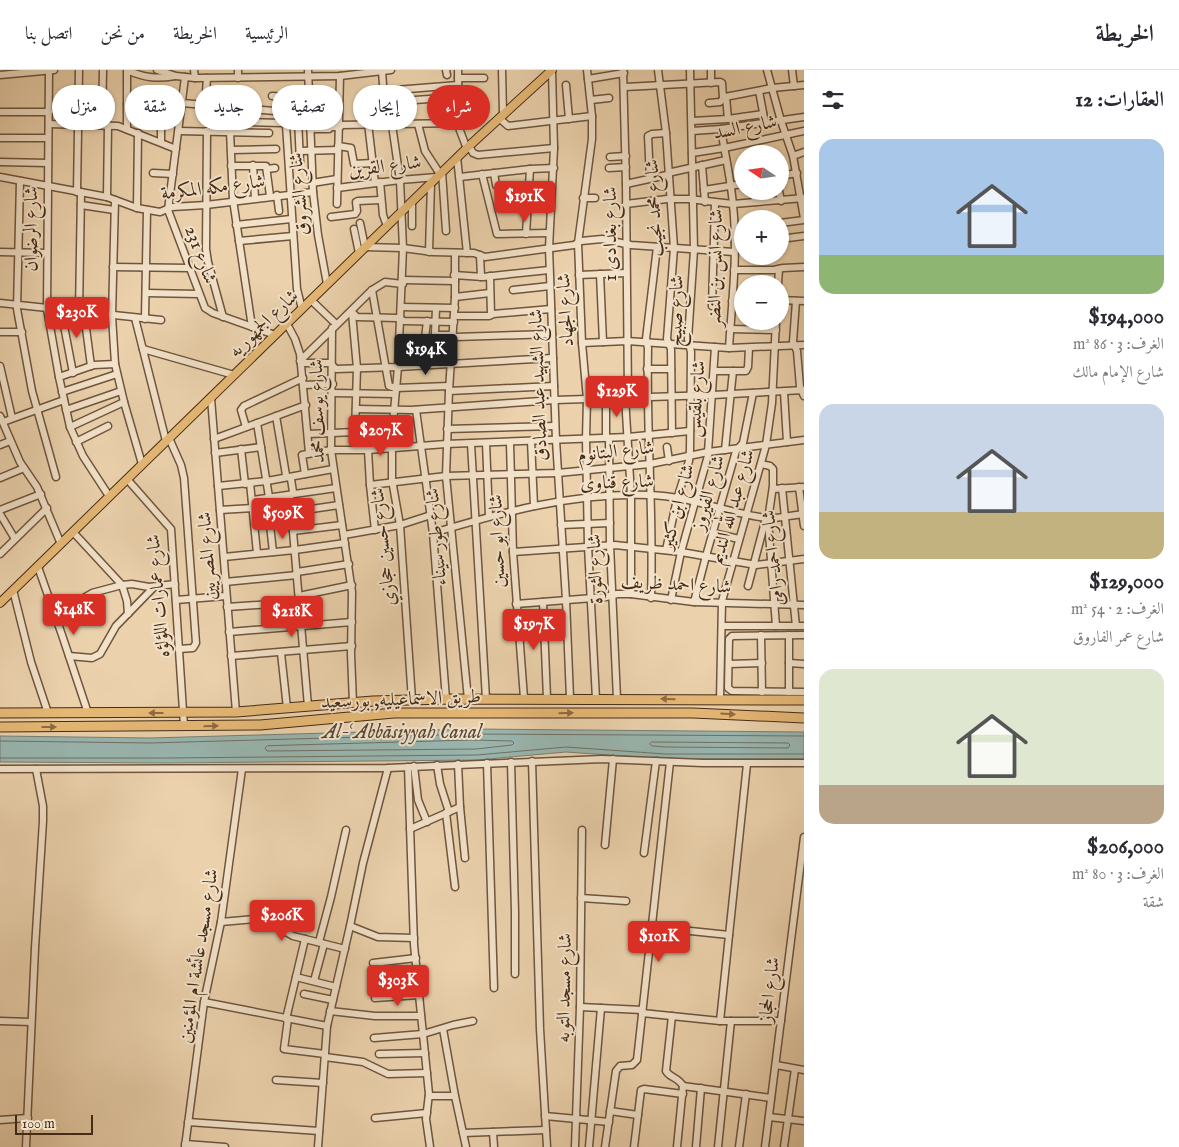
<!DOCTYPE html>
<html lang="ar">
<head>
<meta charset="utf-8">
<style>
  body { margin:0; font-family:"IM FELL English",Amiri,serif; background:#f2f2f3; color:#2b2b33; direction:rtl; height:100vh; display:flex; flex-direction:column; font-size:19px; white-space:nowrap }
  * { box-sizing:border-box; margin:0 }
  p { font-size:16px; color:#7c7c81 }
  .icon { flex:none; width:28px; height:28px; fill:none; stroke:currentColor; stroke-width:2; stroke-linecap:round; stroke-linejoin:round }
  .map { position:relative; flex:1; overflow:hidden; direction:ltr }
  .panel { display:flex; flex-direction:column; background:#fff; width:375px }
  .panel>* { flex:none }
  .top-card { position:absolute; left:15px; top:15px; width:475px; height:45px; direction:rtl; display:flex; gap:10px }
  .needle { width:32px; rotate:283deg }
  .tools { position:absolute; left:734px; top:75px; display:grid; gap:10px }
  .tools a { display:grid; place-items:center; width:55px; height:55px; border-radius:50%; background:#fff; box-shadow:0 1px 4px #0004; font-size:25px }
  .scale { position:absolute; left:15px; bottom:12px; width:78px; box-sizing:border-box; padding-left:5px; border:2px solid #462b17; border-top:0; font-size:14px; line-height:18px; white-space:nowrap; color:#462b17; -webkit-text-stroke:4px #f2e2ca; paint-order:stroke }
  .price { position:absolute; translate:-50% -42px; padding:0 11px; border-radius:5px; background:#d93025; color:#fff; font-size:16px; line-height:32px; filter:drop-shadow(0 1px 2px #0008) }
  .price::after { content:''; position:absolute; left:50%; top:30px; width:15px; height:11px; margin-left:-8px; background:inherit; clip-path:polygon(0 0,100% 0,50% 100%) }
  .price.on { background:#222; color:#fff }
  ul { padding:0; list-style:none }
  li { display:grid; align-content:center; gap:10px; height:265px; padding:0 15px }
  li span { display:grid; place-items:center; height:155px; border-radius:15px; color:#555 }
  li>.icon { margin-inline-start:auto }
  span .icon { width:90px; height:90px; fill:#fffc; stroke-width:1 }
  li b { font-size:21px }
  h2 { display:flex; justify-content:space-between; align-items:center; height:60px; padding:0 15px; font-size:21px }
  .pill { padding:0 18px; border-radius:22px; background:#fff; box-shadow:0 1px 4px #0004; font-size:18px; line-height:45px }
  .pill.on { background:#d93025; color:#fff }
  header { display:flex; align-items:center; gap:30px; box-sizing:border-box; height:70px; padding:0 25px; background:#fff; border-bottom:1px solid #e1e1e2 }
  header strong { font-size:24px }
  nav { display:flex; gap:28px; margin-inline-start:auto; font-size:18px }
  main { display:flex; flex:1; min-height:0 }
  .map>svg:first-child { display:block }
</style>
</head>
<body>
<header>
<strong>الخريطة</strong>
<nav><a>الرئيسية</a><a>الخريطة</a><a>من نحن</a><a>اتصل بنا</a></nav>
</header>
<main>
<section class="panel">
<h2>العقارات: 12<svg class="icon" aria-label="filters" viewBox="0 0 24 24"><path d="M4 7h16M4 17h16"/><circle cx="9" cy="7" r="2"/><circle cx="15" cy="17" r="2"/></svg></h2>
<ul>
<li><span style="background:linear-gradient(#a9c7e8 75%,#8fb573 0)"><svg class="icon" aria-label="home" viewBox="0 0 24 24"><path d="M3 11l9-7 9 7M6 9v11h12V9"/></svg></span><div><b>$194,000</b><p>الغرف: 3 · 86 m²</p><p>شارع الإمام مالك</p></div></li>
<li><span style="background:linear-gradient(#c9d6e8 70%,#c2b280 0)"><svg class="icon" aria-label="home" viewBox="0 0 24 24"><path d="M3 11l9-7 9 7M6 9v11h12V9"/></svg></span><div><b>$129,000</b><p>الغرف: 2 · 54 m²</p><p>شارع عمر الفاروق</p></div></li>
<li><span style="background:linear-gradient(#dfe7d0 75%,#b9a48a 0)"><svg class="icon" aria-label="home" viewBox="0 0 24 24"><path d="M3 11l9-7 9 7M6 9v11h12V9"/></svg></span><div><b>$206,000</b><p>الغرف: 3 · 80 m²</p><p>شقة</p></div></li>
</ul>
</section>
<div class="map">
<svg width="804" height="1077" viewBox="0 0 804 1077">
  <rect width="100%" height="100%" fill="#ebd2ad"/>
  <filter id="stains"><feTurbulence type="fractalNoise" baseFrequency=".004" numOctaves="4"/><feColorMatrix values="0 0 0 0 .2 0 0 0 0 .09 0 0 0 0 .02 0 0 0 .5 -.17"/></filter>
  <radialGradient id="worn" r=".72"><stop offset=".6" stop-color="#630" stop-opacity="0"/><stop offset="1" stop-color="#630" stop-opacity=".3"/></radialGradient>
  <polygon fill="#99b6b0" stroke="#787e73" points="472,659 804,662 804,689 665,689 566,682 477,690 167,693 0,692 0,666 150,668"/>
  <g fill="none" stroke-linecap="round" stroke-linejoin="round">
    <g stroke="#707064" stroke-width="1">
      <polygon points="472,670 512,671 514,673 512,675 476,679 267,681 265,678 267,676"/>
      <polyline points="0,671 150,673 472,664 804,666"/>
      <polygon points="652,672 788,673 790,675 788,678 666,677 652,676 650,674"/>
      <polyline points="0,688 167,688 477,685 566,677 665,684 804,684"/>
    </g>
    <defs>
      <g id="minor">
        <polyline points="49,0 47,239 59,307 70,357 83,386 109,426"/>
        <polyline points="157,0 176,6 195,8 340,6 391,0"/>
        <polyline points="194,0 195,8"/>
        <polyline points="238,0 238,8"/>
        <polyline points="308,0 313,122 318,165 327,214"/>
        <polyline points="446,0 447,5"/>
        <polyline points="458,0 459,58 467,79"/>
        <polyline points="502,0 503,43"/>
        <polyline points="587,0 592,46 592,69 578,173 582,273 587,329 586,369 588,476 596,629"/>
        <polyline points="623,0 626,114 628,327"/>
        <polyline points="658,0 666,63 674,178 667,269 671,279 672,363"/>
        <polyline points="711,0 711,13"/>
        <polyline points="767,0 781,51 793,86 804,148"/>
        <polyline points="792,0 794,16"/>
        <path d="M129,1C145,8 158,9 175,6"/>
        <polyline points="382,1 384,29 386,32 458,27"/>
        <polyline points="552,1 554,78 549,178 556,370 566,530 570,628"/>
        <polyline points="0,5 54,0"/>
        <polyline points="185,7 168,140 205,238 213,243 275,265"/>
        <polyline points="458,8 484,8"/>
        <polyline points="588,9 624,3"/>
        <polyline points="566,15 569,49"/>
        <polyline points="625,17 720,12 722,13 723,28"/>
        <polyline points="383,21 458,15"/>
        <polyline points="759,21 765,53"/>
        <polyline points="272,26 309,28"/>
        <polyline points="297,27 300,92"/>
        <polyline points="726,27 728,49"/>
        <polyline points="367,28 368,53 375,113"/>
        <polyline points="591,30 609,28"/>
        <polyline points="709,33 720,32 725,27 772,18 804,15"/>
        <polyline points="127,34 182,33 298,43"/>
        <polyline points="205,35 207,8"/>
        <polyline points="0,42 49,42"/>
        <polyline points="499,48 508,56 592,46"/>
        <polyline points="214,51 282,53 286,55 297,219 302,239"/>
        <polyline points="692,51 728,49 763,44"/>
        <polyline points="49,54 118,56 176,79"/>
        <polyline points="418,54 425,81 440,104"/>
        <polyline points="102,55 103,0"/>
        <polyline points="340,55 458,53"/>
        <polyline points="392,55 400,110 403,178 398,297 392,364 392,410 400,455 412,630"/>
        <polyline points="127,59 127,1"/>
        <polyline points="310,59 329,59 331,57 340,57"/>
        <path d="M721,59C725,84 731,110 733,135C738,182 732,231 729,278"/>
        <polyline points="179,61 269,63"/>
        <polyline points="207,61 206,179 208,192 223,247"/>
        <polyline points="213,61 214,35"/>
        <polyline points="230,61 233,130 252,257"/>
        <polyline points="692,61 721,59 804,47"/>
        <polyline points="0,68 48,68"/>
        <polyline points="161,72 161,33"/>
        <polyline points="338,76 351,78 354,94 373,93"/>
        <polyline points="469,76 473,83 478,85 554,78"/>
        <polyline points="231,80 276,79"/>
        <polyline points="300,81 338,80"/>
        <polyline points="692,83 724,78 804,61"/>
        <polyline points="763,83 763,84"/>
        <polyline points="793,86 804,82"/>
        <polyline points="457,87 467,183"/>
        <polyline points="610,87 626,86"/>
        <polyline points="0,92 48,93"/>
        <polyline points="253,95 255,128"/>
        <polyline points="702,95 705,132"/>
        <polyline points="231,96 266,96 270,126"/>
        <polyline points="609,98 626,97"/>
        <polyline points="267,99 275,98"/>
        <polyline points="442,102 446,161"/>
        <polyline points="153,103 173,104"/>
        <polyline points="494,103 496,115"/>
        <polyline points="482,104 497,164 549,163"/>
        <polyline points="780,106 797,103"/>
        <polyline points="0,107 107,127 137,138 160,142 172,137 206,135 313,122"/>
        <polyline points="460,107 530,99 554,98"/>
        <polyline points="650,108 648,66 652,64 666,63"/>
        <polyline points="20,111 17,239 32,321 56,407"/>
        <polyline points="380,112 383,145 387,156"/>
        <polyline points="312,113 337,109"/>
        <polyline points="626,114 667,105 672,102 726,90"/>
        <polyline points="337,118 400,110 437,107"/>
        <polyline points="704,120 742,114"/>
        <polyline points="754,121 755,132"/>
        <polyline points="779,121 781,131"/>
        <polyline points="77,122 79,0"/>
        <polyline points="277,125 279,141"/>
        <polyline points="107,127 108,55"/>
        <polyline points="583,128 595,128"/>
        <polyline points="115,130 112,246 115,294 124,332 142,394"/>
        <polyline points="412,132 412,156"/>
        <polyline points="337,134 340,6"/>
        <polyline points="626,134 667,129 689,129 733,134 804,128"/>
        <polyline points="81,135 114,140"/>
        <polyline points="137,138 138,63"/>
        <polyline points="331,147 355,144 357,141 356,132 358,131 381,130"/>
        <polyline points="360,153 365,177 403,178 433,182 474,183 485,187 574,175 581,171 602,169 631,175 734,182"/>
        <polyline points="780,153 804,150"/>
        <polyline points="236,155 291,149"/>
        <polyline points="735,158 742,157"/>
        <polyline points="354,159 359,183"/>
        <polyline points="526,164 530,99"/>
        <polyline points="780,169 804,166"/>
        <polyline points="239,171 293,166"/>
        <polyline points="735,173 742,173"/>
        <polyline points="0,182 47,183"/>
        <polyline points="429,182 431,113"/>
        <polyline points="455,183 455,227 449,321 446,406 468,629"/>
        <polyline points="480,185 481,207"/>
        <polyline points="113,197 189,198"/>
        <polyline points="734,200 774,200 783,198 804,197"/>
        <polyline points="600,204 603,272"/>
        <polyline points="454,205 483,207 549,200"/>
        <polyline points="579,205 626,203"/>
        <polyline points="490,206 491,245"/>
        <polyline points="403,210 455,211"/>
        <polyline points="778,214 779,199"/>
        <polyline points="372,220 389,316 396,318 449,316"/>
        <polyline points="513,220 550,216"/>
        <polyline points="146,223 199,224"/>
        <polyline points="455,227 490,223"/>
        <polyline points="311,230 336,254"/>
        <polyline points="780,230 804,231"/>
        <polyline points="732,231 742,230"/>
        <polyline points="796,231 793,272 797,281 800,317 804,326"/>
        <polyline points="0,233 161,250"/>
        <polyline points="712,236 715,133"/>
        <polyline points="401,237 455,238"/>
        <polyline points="436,238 435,263 437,265 450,265 456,267 552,264"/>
        <polyline points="61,240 73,303"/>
        <polyline points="79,242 81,122"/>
        <polyline points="352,242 357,247 397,248 404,251 454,252"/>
        <polyline points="84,243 91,296"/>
        <polyline points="352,243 357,298 355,362"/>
        <polyline points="454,246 489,246 493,244 551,239"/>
        <polyline points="135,248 166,371"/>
        <polyline points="145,249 147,140"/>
        <polyline points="427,251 424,277 451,279"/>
        <polyline points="287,254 295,269 300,284 309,383"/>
        <polyline points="332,258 331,380 352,522 351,584 353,633"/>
        <polyline points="730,259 776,260"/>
        <polyline points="755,259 755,251"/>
        <polyline points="0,262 22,262"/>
        <polyline points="582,273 627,271 729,278 804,275"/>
        <polyline points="143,279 234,305"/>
        <polyline points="300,291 372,220 385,212 403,214"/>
        <polyline points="301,293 330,293 336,299 398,297 553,288"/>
        <polyline points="0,296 12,348"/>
        <polyline points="647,299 671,299"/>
        <polyline points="714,301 746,301 748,297 749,278"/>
        <polyline points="59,307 94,295 115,294"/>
        <polyline points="303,315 333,314"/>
        <polyline points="449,321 554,316"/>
        <polyline points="62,322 117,304"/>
        <polyline points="784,322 787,372"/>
        <polyline points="333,323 395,324"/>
        <polyline points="625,327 631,425 631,524"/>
        <polyline points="211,328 236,642"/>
        <polyline points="356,339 411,340 555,330 713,325 804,320"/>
        <polyline points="66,340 121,321"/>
        <polyline points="416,340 433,463 446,629"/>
        <polyline points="0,346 20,392 37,417 61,474"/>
        <polyline points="276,346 286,405 291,409 293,422 290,427 308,636"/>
        <polyline points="3,352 64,330"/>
        <polyline points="257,353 269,427"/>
        <polyline points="70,357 124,332"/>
        <polyline points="246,357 241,340 244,336 303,308"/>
        <polyline points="447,359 555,356"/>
        <polyline points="308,364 355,362 392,364"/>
        <polyline points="169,368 181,395 184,408 196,573 193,578 179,579"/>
        <polyline points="606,368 606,328"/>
        <polyline points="609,368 610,475 617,629"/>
        <polyline points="214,369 306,335"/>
        <polyline points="531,371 534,436"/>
        <polyline points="76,372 108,356"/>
        <polyline points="486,373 489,446"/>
        <polyline points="510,373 513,482 524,628"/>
        <polyline points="471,374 486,629"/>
        <polyline points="0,375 10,371"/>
        <polyline points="667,377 669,391"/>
        <polyline points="241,379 245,414"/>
        <polyline points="368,380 370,415 375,460"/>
        <polyline points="725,380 733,301"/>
        <polyline points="708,382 715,277"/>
        <polyline points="215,383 261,377"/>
        <polyline points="761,394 770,396 773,399 773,416 768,450 776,556"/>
        <polyline points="305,404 302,385 331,380 368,380 446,374 628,367 690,361"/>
        <polyline points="0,408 24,398"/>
        <polyline points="127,409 171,459 184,656"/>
        <polyline points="250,413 257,483"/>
        <polyline points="370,415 446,406 558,403 650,394 708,382 804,370"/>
        <polyline points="218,416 267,411 333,399"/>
        <polyline points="799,417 804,456"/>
        <polyline points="782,418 796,556"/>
        <polyline points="773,419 804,417"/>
        <polyline points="267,428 273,482"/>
        <polyline points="252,430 336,418"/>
        <polyline points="0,440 41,424"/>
        <polyline points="220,440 253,438"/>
        <polyline points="291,442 339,435"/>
        <polyline points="0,444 15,469"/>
        <polyline points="561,455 610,453"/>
        <polyline points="293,461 342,455"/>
        <polyline points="73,462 122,515 127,531 128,544"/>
        <path d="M433,463C503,442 576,422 650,425C689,426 727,443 766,448C778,449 792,445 804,444"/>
        <polyline points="713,463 739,469"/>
        <polyline points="344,465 400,455 431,445"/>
        <polyline points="666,480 677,429 689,391 690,380 691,282 688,269 694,180 690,0"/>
        <polyline points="513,482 615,475 681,482 756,495 804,489"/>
        <polyline points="0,484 47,438"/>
        <polyline points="224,487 295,480 345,473"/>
        <polyline points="38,497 62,565 88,643"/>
        <polyline points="297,502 349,494"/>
        <polyline points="225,512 297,505"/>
        <polyline points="748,516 766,448"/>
        <polyline points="13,520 31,592 48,643"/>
        <polyline points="299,526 352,515"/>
        <path d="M651,528C654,444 646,361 648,278L646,269L657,177"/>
        <polyline points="176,530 226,526"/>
        <polyline points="671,530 681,482 709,382"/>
        <polyline points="543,532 547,628"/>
        <polyline points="694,532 706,486 736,381 743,373 753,323"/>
        <polyline points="516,534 606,527 617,524 631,524 694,532 804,535"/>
        <polyline points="227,537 300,532"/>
        <polyline points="55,545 92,523 122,515 132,514 149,517 175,514"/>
        <polyline points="722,556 804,556"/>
        <polyline points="229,562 352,552"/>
        <polyline points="761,565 762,622"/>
        <polyline points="789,565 789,622"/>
        <polyline points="804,565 732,566 729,569 728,618 732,621 804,622"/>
        <polyline points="281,583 287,638"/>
        <polyline points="69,586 92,588 100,584 116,556 154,517"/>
        <polyline points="231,586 352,576"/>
        <polyline points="789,593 804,594"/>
        <polyline points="729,594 762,593"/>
        <polyline points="720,630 722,531 766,375 772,333 776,251"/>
        <polyline points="532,691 540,959 547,1077"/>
        <polyline points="511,692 515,842 515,904"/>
        <polyline points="487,693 494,918"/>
        <polyline points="458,694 460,737 465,788"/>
        <polyline points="437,695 440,714 449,742"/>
        <polyline points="414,696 418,730 427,752"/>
        <polyline points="408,697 414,875 429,1024 426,1049 430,1077"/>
        <polyline points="0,699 388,698 602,689 703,693 804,693"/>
        <polyline points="446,743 455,817"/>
        <polyline points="410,759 460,737"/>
        <polyline points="605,775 613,689"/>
        <polyline points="644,783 656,691"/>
        <polyline points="581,828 626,831"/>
        <polyline points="221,852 255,849 265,850 293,866 345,879"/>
        <polyline points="350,856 378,867 414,868"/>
        <polyline points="652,857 729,865"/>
        <polyline points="319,872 331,827 346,760"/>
        <polyline points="373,893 416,888"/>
        <polyline points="296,907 336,917"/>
        <polyline points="314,911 324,874"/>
        <polyline points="304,924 333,930"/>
        <polyline points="375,928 419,925"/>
        <polyline points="204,932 327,956"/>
        <polyline points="580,937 642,940"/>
        <polyline points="330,941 375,946 421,946"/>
        <polyline points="642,943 720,951 781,951"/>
        <path d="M672,946L666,1001C670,1008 678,1007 683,1016L677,1077"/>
        <polyline points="286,949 305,869"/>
        <polyline points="288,949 284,979 325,984"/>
        <polyline points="0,951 31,952"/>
        <polyline points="720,951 747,694"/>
        <polyline points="443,959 455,1026"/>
        <polyline points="374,968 423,964 453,955 473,951"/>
        <polyline points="379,984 425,983"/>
        <polyline points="325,987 363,992 388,1004 427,1003"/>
        <polyline points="776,995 804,1000"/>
        <polyline points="276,1010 323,1013"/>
        <polyline points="683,1016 771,1028"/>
        <polyline points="429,1026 455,1026 466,1077"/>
        <polyline points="610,1041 638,1045"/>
        <polyline points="545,1046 609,1052"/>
        <polyline points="769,1047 804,1051"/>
        <polyline points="375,1048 427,1043"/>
        <polyline points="0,1050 28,1048"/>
        <polyline points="188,1052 319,1061"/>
        <polyline points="493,1062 494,1077"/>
        <polyline points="463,1063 546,1060"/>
        <polyline points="185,1074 225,1077"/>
        <polyline points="26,1077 35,878 43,751 43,736 36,699"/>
        <polyline points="185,1077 204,932 221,852 242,699"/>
        <polyline points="318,1077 327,956 350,856 363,793 388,698"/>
        <polyline points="575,1077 580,937 582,760"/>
        <polyline points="589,1077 601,938"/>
        <polyline points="605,1077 616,1001 620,996 632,995 637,990 670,692"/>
        <polyline points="634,1077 641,1020 644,1019 683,1024"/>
        <polyline points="696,1077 701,1018"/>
        <polyline points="718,1077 731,951"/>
        <polyline points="739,1077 746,1024"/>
        <polyline points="765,1077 804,767"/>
        <polyline points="784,1077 795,999"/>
      </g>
      <polyline id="major" points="0,533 469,76 552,0"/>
      <g id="highway">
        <polyline points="0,643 236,642 373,631 446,629 804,630"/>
        <polyline points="0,657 260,655 394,643 693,643 804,648"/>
      </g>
    </defs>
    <use href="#minor" stroke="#6f553c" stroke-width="9"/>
    <use href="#major" stroke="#462b17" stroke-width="10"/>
    <use href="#highway" stroke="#462b17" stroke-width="11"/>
    <use href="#minor" stroke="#f2e2ca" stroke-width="6"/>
    <use href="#major" stroke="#e6b976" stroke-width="8"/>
    <use href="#highway" stroke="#e6b976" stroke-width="9"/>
  </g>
  <defs><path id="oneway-solid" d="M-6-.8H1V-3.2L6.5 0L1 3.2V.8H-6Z" transform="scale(1.25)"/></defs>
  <g fill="#8e6b42">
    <use href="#oneway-solid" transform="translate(668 629) rotate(-179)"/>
    <use href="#oneway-solid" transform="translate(156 643) rotate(180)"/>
    <use href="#oneway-solid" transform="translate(566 643) rotate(-1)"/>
    <use href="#oneway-solid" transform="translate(728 644) rotate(3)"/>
    <use href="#oneway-solid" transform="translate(211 656) rotate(-1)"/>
    <use href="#oneway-solid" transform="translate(49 657)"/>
  </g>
  <g text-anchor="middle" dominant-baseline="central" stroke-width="4" stroke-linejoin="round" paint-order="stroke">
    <g font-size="19" fill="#462b17" stroke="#f2e2ca">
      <text transform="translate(745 58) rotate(-11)">شارع السد</text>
      <text transform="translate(385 97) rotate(-7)">شارع القرين</text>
      <text transform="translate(213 118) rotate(-7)">شارع مكه المكرمة</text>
      <text transform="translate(300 124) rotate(-95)">شارع الشروق</text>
      <text transform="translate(655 138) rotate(-93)">شارع محمد نجيب</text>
      <text transform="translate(32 159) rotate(-90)">شارع الرضوان</text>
      <text transform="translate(611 164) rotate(-90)">شارع بغدادى 1</text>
      <text transform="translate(200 185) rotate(70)">شارع 231</text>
      <text transform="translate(716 198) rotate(-89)">شارع انس بن النضر</text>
      <text transform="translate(566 240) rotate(-93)">شارع الجهاد</text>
      <text transform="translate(677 241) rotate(-89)">شارع صبيح</text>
      <text transform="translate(264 254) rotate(-44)">شارع الجمهوريه</text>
      <text transform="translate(539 315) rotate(-92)">شارع الشهيد عبد الصادق</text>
      <text transform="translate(697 329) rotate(-86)">شارع بلقيس</text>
      <text transform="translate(318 341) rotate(-91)">شارع يوسف محمد</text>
      <text transform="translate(616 382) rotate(-6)">شارع البتانوم</text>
      <text transform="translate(617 413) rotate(-2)">شارع قناوى</text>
      <text transform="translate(709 423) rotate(-74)">شارع الفيروز</text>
      <text transform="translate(678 437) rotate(-75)">شارع ابن كثير</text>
      <text transform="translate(733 437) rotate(-74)">شارع عبد الله النديم</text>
      <text transform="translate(437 467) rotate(-95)">شارع طور سيناء</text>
      <text transform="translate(498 471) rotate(-92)">شارع ابو حسين</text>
      <text transform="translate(384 477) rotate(-96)">شارع حسين حجازي</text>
      <text transform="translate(208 486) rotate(-94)">شارع المصريين</text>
      <text transform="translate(774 488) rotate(-96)">شارع احمد رامى</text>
      <text transform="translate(596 499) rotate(-92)">شارع الثورة</text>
      <text transform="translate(676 515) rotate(3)">شارع احمد ظريف</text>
      <text transform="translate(159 526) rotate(-95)">شارع عمارات اللؤلؤه</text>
      <text transform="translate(401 630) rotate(-2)">طريق الاسماعيليه, بورسعيد</text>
      <text transform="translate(199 886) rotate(-81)">شارع مسجد عائشة ام المؤمنين</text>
      <text transform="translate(565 918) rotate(-89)">شارع مسجد التوبه</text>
      <text transform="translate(770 920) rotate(-83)">شارع الحجاز</text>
    </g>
    <g font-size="20" font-style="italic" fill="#574736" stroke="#f2e2ca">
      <text x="402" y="662">Al-ʿAbbāsiyyah Canal</text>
    </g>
  </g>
  <rect width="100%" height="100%" filter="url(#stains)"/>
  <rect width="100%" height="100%" fill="url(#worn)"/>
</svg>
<div class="tools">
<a><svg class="needle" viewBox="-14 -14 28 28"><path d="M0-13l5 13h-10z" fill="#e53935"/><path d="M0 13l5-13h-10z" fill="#7c7c81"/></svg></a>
<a>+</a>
<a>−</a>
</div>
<div class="scale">100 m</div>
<b class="price" style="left:525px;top:153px">$191K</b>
<b class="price" style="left:77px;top:269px">$230K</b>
<b class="price on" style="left:426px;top:306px">$194K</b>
<b class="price" style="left:617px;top:348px">$129K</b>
<b class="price" style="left:381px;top:387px">$207K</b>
<b class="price" style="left:283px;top:470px">$509K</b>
<b class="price" style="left:74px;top:566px">$148K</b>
<b class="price" style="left:292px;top:568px">$218K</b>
<b class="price" style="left:534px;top:581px">$197K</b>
<b class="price" style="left:282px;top:872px">$206K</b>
<b class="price" style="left:659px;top:893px">$101K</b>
<b class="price" style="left:398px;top:937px">$303K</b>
<div class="top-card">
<a class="pill on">شراء</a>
<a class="pill">إيجار</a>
<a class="pill">تصفية</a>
<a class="pill">جديد</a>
<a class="pill">شقة</a>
<a class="pill">منزل</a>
</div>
</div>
</main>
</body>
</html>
